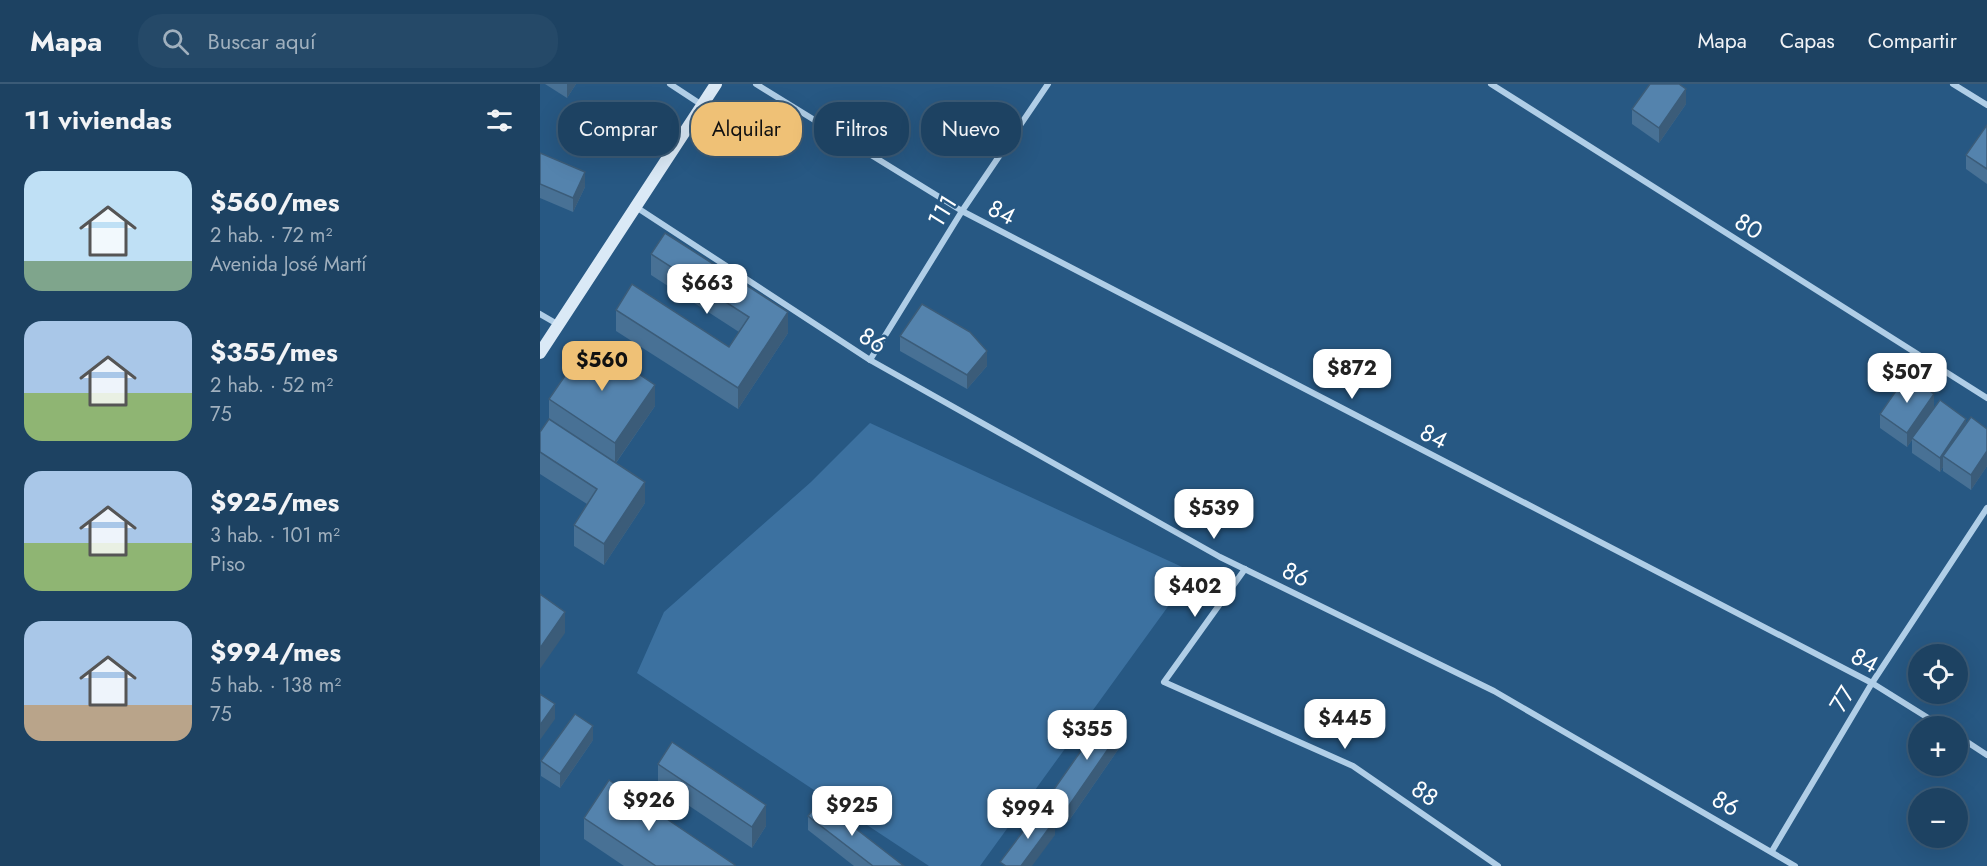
<!DOCTYPE html>
<html lang="es">
<head>
<meta charset="utf-8">
<style>
  body { margin:0; font-family:Jost,sans-serif; background:#254968; color:#f1f3f6; height:100vh; display:flex; flex-direction:column; font-size:22px; white-space:nowrap }
  * { box-sizing:border-box; margin:0 }
  p { font-size:20px; color:#a0b0be }
  .icon { flex:none; width:33px; height:33px; fill:none; stroke:currentColor; stroke-width:2; stroke-linecap:round; stroke-linejoin:round }
  .map { position:relative; flex:1; overflow:hidden }
  .details { display:flex; flex-direction:column; background:#1d4262; width:540px }
  .details>* { flex:none }
  .hud { position:absolute; left:18px; top:18px; width:570px; height:54px; display:flex; gap:12px }
  .tools { position:absolute; left:1368px; top:560px; display:grid; gap:12px }
  .tools a { display:grid; place-items:center; width:60px; height:60px; border-radius:50%; background:#1d4262; box-shadow:0 6px 24px #0002,0 0 0 2px #3b5b77; font-size:30px }
  .price { position:absolute; translate:-50% -51px; padding:0 14px; border-radius:12px; background:#fff; color:#222; font-size:20px; line-height:39px; filter:drop-shadow(0 2px 3px #0008) }
  .price::after { content:''; position:absolute; left:50%; top:36px; width:18px; height:14px; margin-left:-9px; background:inherit; clip-path:polygon(0 0,100% 0,50% 100%) }
  .price.on { background:#efc176; color:#111 }
  ul { padding:0; list-style:none }
  li { display:flex; align-items:center; gap:18px; height:150px; padding:0 24px }
  li span { display:grid; place-items:center; flex:none; width:168px; height:120px; border-radius:18px; color:#555 }
  li>.icon { margin-inline-start:auto }
  span .icon { width:72px; height:72px; fill:#fffc; stroke-width:1 }
  li b { font-size:26px }
  h2 { display:flex; justify-content:space-between; align-items:center; height:72px; padding:0 24px; font-size:26px }
  .pill { padding:0 21px; border-radius:24px; background:#1d4262; box-shadow:0 6px 24px #0002,0 0 0 2px #3b5b77; font-size:21px; line-height:54px }
  .pill.on { background:#efc176; color:#111 }
  header { display:flex; align-items:center; gap:36px; box-sizing:border-box; height:84px; padding:0 30px; background:#1d4262; border-bottom:2px solid #3b5b77 }
  header strong { font-size:28px }
  nav { display:flex; gap:33px; margin-inline-start:auto; font-size:21px }
  .search { width:420px; height:54px; background:#254968; display:flex; align-items:center; gap:15px; box-sizing:border-box; padding:0 21px; border-radius:24px; color:#a0b0be; font-size:22px }
  main { display:flex; flex:1; min-height:0 }
  .map>svg:first-child { display:block }
</style>
</head>
<body>
<header>
<strong>Mapa</strong>
<div class="search"><svg class="icon" aria-label="search" viewBox="0 0 24 24"><circle cx="10" cy="10" r="6"/><path d="M15 15l6 6"/></svg>Buscar aquí</div>
<nav><a>Mapa</a><a>Capas</a><a>Compartir</a></nav>
</header>
<main>
<section class="details">
<h2>11 viviendas<svg class="icon" aria-label="filters" viewBox="0 0 24 24"><path d="M4 7h16M4 17h16"/><circle cx="9" cy="7" r="2"/><circle cx="15" cy="17" r="2"/></svg></h2>
<ul>
<li><span style="background:linear-gradient(#bfe0f5 75%,#7fa58c 0)"><svg class="icon" aria-label="home" viewBox="0 0 24 24"><path d="M3 11l9-7 9 7M6 9v11h12V9"/></svg></span><div><b>$560/mes</b><p>2 hab. · 72 m²</p><p>Avenida José Martí</p></div></li>
<li><span style="background:linear-gradient(#a9c7e8 60%,#8fb573 0)"><svg class="icon" aria-label="home" viewBox="0 0 24 24"><path d="M3 11l9-7 9 7M6 9v11h12V9"/></svg></span><div><b>$355/mes</b><p>2 hab. · 52 m²</p><p>75</p></div></li>
<li><span style="background:linear-gradient(#a9c7e8 60%,#8fb573 0)"><svg class="icon" aria-label="home" viewBox="0 0 24 24"><path d="M3 11l9-7 9 7M6 9v11h12V9"/></svg></span><div><b>$925/mes</b><p>3 hab. · 101 m²</p><p>Piso</p></div></li>
<li><span style="background:linear-gradient(#a9c7e8 70%,#b9a48a 0)"><svg class="icon" aria-label="home" viewBox="0 0 24 24"><path d="M3 11l9-7 9 7M6 9v11h12V9"/></svg></span><div><b>$994/mes</b><p>5 hab. · 138 m²</p><p>75</p></div></li>
</ul>
</section>
<div class="map">
<svg width="1447" height="782" viewBox="0 0 1447 782">
  <rect width="100%" height="100%" fill="#275883"/>
  <polygon fill="#3c71a0" points="330,339 653,488 440,782 389,782 97,589 124,528 271,398"/>
  <g fill="none" stroke-linecap="round" stroke-linejoin="round">
    <g stroke="#b0cee7" stroke-width="6">
      <polyline points="130,0 162,21"/>
      <polyline points="216,0 422,127 1332,599 1401,642"/>
      <polyline points="951,0 1447,314"/>
      <polyline points="1413,0 1447,21"/>
      <polyline points="96,123 330,276 680,473 954,607 1255,782"/>
      <polyline points="0,230 19,241"/>
      <polyline points="330,276 422,127 508,0"/>
      <polyline points="705,485 624,598 813,682 958,782"/>
      <polyline points="1418,652 1447,671"/>
      <polyline points="1232,767 1332,599 1447,424"/>
    </g>
    <polyline stroke="#dae9f6" stroke-width="12" points="0,269 176,0"/>
  </g>
  <g fill="#487195">
    <polygon points="5,0 36,0 27,14"/>
    <polygon points="1146,20 1119,59 1092,40 1092,25"/>
    <polygon points="1447,41 1447,100 1426,85 1426,71"/>
    <polygon points="0,69 45,103 33,128 0,114"/>
    <polygon points="111,170 248,249 198,325 76,247 76,226 189,263 199,248 111,191"/>
    <polygon points="360,252 447,282 427,305 360,267"/>
    <polygon points="9,315 115,322 76,379 105,419 64,481 34,462 34,441 47,420 0,390 0,348 9,335"/>
    <polygon points="1394,324 1426,340 1447,345 1447,382 1431,406 1403,387 1403,383 1400,388 1372,369 1372,356 1367,363 1340,344 1340,330"/>
    <polygon points="53,656 20,704 1,692 1,677"/>
    <polygon points="584,657 528,738 510,726 510,711"/>
    <polygon points="118,680 226,742 212,764 118,701"/>
    <polygon points="268,732 364,782 314,782 268,746"/>
    <polygon points="44,734 195,782 84,782 44,755"/>
  </g>
  <g fill="#3b5c79">
    <polygon points="27,0 36,0 27,14"/>
    <polygon points="1146,5 1146,20 1119,59 1119,44"/>
    <polygon points="45,88 45,103 33,128 33,114"/>
    <polygon points="248,228 248,249 198,325 198,304"/>
    <polygon points="447,267 447,282 427,305 427,291"/>
    <polygon points="115,301 115,322 75,380 75,359"/>
    <polygon points="1394,310 1394,324 1372,354 1372,356 1367,363 1367,349"/>
    <polygon points="1426,335 1426,349 1403,372 1403,383 1400,388 1400,374"/>
    <polygon points="1447,367 1447,382 1431,406 1431,391"/>
    <polygon points="105,398 105,419 64,481 64,460"/>
    <polygon points="25,528 25,549 0,585 0,564"/>
    <polygon points="15,620 15,635 0,656 0,641"/>
    <polygon points="53,642 53,656 20,704 20,690"/>
    <polygon points="584,642 584,657 528,738 528,723"/>
    <polygon points="226,721 226,742 212,764 212,743"/>
    <polygon points="515,736 515,751 492,782 481,782"/>
  </g>
  <g fill="#5483ad" stroke="#3b5c79" stroke-width="1.5">
    <polygon points="1110,0 1139,0 1146,5 1119,44 1092,25"/>
    <polygon points="1447,41 1447,85 1426,71"/>
    <polygon points="0,69 45,88 33,114 0,100"/>
    <polygon points="125,149 248,228 198,304 76,226 92,200 189,263 209,233 111,170"/>
    <polygon points="382,220 430,248 447,267 427,291 360,252"/>
    <polygon points="49,257 115,301 75,359 9,315"/>
    <polygon points="1367,291 1394,310 1367,349 1340,330"/>
    <polygon points="1400,316 1426,335 1400,374 1372,354"/>
    <polygon points="1431,333 1447,345 1447,367 1431,391 1403,372"/>
    <polygon points="9,335 105,398 64,460 34,441 57,405 0,368 0,348"/>
    <polygon points="0,510 25,528 0,564"/>
    <polygon points="0,610 15,620 0,641"/>
    <polygon points="35,630 53,642 20,690 1,677"/>
    <polygon points="567,630 584,642 528,723 510,711"/>
    <polygon points="132,658 226,721 212,743 118,680"/>
    <polygon points="69,696 195,781 195,782 116,782 44,734"/>
    <polygon points="280,717 364,782 333,782 268,732"/>
    <polygon points="500,725 515,736 481,782 466,782 460,778"/>
  </g>
  <g text-anchor="middle" dominant-baseline="central" stroke-width="5" stroke-linejoin="round" paint-order="stroke">
    <g font-size="24" fill="#fff" stroke="#275883">
      <text transform="translate(402 127) rotate(-58)">111</text>
      <text transform="translate(462 128) rotate(27)">84</text>
      <text transform="translate(1209 142) rotate(32)">80</text>
      <text transform="translate(333 256) rotate(32)">86</text>
      <text transform="translate(894 352) rotate(27)">84</text>
      <text transform="translate(756 490) rotate(26)">86</text>
      <text transform="translate(1325 576) rotate(28)">84</text>
      <text transform="translate(1302 615) rotate(-59)">77</text>
      <text transform="translate(885 709) rotate(34)">88</text>
      <text transform="translate(1186 719) rotate(30)">86</text>
    </g>
  </g>
</svg>
<div class="tools">
<a><svg class="icon" aria-label="locate" viewBox="0 0 24 24"><circle cx="12" cy="12" r="6"/><path d="M12 2v4M12 18v4M2 12h4M18 12h4"/></svg></a>
<a>+</a>
<a>−</a>
</div>
<b class="price" style="left:167px;top:231px">$663</b>
<b class="price on" style="left:62px;top:308px">$560</b>
<b class="price" style="left:812px;top:316px">$872</b>
<b class="price" style="left:1367px;top:320px">$507</b>
<b class="price" style="left:674px;top:456px">$539</b>
<b class="price" style="left:655px;top:534px">$402</b>
<b class="price" style="left:805px;top:666px">$445</b>
<b class="price" style="left:547px;top:677px">$355</b>
<b class="price" style="left:109px;top:748px">$926</b>
<b class="price" style="left:312px;top:753px">$925</b>
<b class="price" style="left:488px;top:756px">$994</b>
<div class="hud">
<a class="pill">Comprar</a>
<a class="pill on">Alquilar</a>
<a class="pill">Filtros</a>
<a class="pill">Nuevo</a>
</div>
</div>
</main>
</body>
</html>
